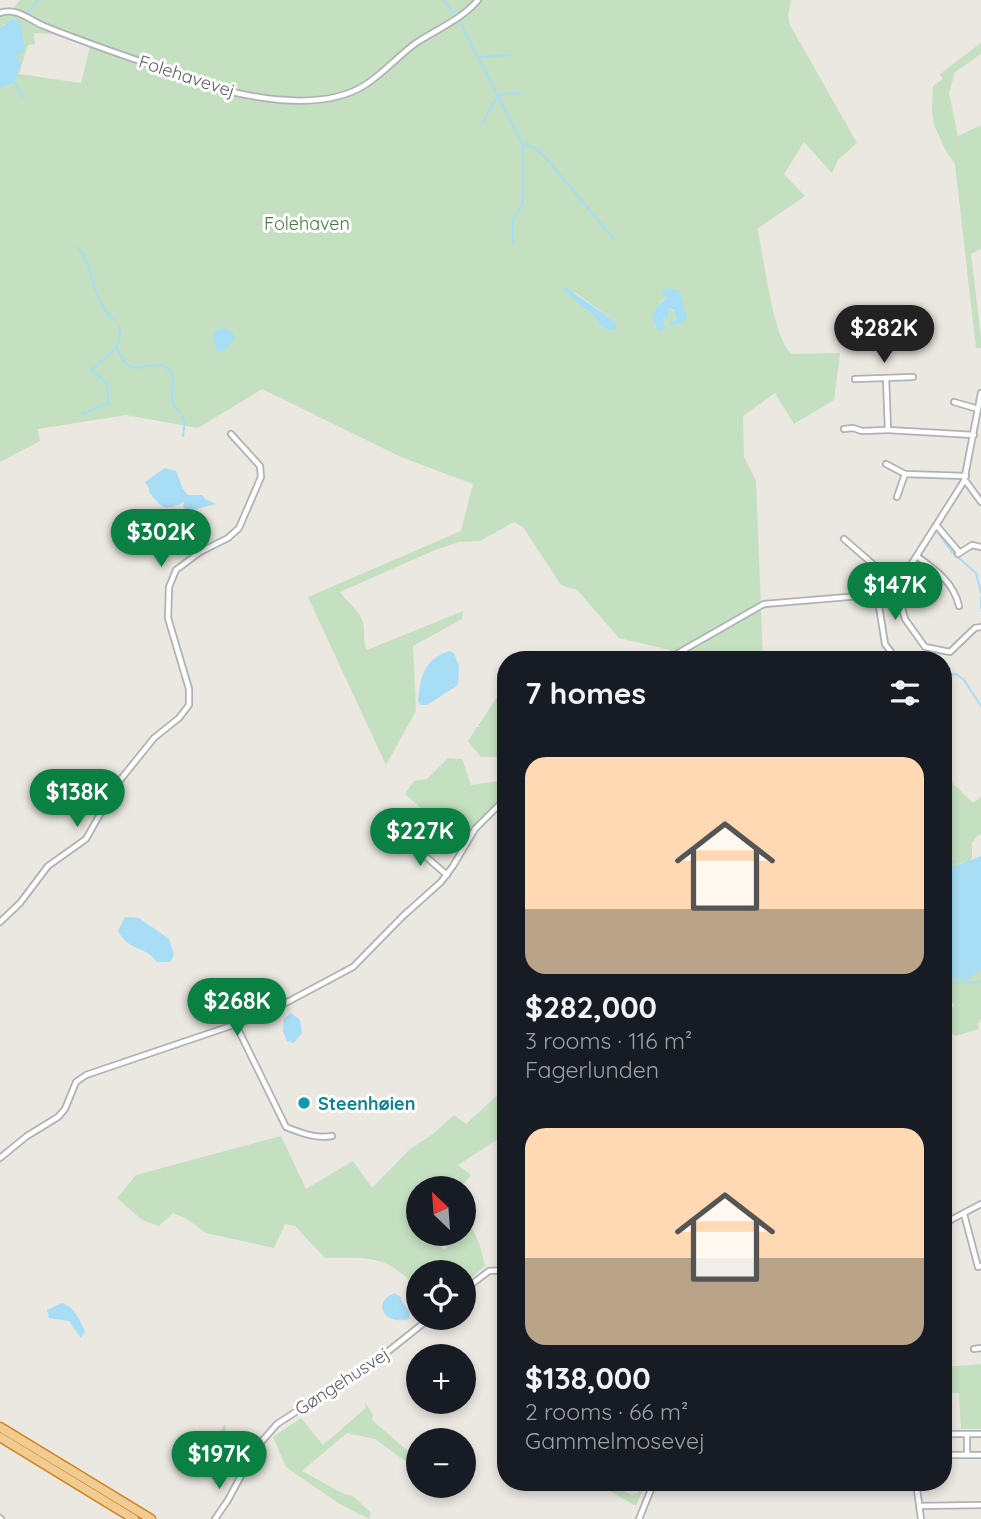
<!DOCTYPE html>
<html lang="en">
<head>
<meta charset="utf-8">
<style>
  body { margin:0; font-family:Quicksand,sans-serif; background:#242831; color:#f1f3f6; height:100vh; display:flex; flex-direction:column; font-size:26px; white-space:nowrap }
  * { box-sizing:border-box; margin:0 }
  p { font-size:23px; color:#9ea1a6 }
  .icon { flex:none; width:38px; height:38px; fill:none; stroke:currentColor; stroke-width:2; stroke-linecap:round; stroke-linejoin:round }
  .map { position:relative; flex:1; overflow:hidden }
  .details { position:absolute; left:497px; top:651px; width:455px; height:840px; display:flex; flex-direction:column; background:#171b24; border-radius:28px; box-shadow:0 4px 10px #0003 }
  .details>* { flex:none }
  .needle { width:46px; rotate:335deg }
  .fabs { position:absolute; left:406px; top:1176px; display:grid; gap:14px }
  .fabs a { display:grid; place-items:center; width:70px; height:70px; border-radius:50%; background:#171b24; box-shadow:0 4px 10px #0003; font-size:35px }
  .price { position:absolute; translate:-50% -60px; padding:0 16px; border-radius:24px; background:#0b8043; color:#fff; font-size:23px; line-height:46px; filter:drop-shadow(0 2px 4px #0008) }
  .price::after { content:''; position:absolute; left:50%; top:42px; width:21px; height:16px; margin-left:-10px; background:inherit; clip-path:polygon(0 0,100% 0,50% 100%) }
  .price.active { background:#222; color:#fff }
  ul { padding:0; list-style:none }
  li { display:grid; align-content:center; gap:14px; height:371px; padding:0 28px }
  li span { display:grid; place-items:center; height:217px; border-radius:21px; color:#555 }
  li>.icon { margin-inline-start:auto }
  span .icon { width:126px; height:126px; fill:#fffc; stroke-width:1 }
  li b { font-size:30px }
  h2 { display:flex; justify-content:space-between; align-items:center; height:84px; padding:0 28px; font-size:30px }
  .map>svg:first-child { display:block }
</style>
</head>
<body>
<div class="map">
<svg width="981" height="1519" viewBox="0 0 981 1519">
  <rect width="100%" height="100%" fill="#ebe7e1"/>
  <g fill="#c4e0c0" fill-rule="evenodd">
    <path d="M20,0H791L788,15L790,25L857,143L838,160L832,173L804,142L784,174L805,196L757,229C764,255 773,342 792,354L840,353L834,400L794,424L775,393L743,416L744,457L756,480L763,660H680L670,650L619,638L577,590L561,585L523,527L514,522L480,541L459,542L435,550L340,592C347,603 357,607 362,620C366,630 362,640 367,650L463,611L462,619L413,646L416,711L386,765L308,597L461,531L473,484L401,457L262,389L198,428L126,415L38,429L40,441L0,462V88L15,83L21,63L16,56L25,45L24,38L4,24L0,28V17L10,13ZM34,33L55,34L90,46L81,83L19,74L28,45L35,44ZM563,290L576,293L616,322L613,331L601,327L596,318ZM679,290L681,324L675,325L676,313L669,308L668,319L665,317L663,318L666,326L655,327C652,314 656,303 668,297L662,294Z"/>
    <polygon points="981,43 981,54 955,72 949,93 958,136 981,125 981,249 971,254 981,338 981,348 976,348 955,164 947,153 934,125 932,111 933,86 943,79 940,74"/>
    <polygon points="506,692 506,761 498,757 481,757 468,741 477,727 484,726 478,726 497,697"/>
    <polygon points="448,758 462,759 471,785 505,780 506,778 506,795 465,836 462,844 405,794 414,781 427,779"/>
    <polygon points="943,774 973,803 981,797 981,835 979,834 972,843 972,858 968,862 963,862 950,868 952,877 946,879 943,876 946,866 943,868"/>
    <polygon points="943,965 949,978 974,973 981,969 981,1019 978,1024 979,1029 956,1036 950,1033 943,1023 944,1014 955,1005 943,997"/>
    <path d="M503,1090L506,1092V1134L458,1165L471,1175L460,1188H418V1219L414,1223L423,1243L430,1235L444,1250L472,1228L480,1246L485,1266L464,1284V1272H418V1289C386,1254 369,1258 325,1258L295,1226L285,1224L274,1248L206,1233L187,1219L173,1213L159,1226L142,1220L117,1198L136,1175L281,1136L306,1189L353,1161L372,1188L410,1149L433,1134L454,1115L466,1124Z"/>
    <polygon points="981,1364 981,1429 961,1429 959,1393 943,1393 943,1367"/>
    <polygon points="365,1402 373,1415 372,1420 418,1460 416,1469 375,1439 347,1433 302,1471 344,1494 353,1496 371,1513 369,1519 338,1503 286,1467 273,1437 301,1418 323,1445 366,1408"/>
    <polygon points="225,1424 230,1472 199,1463"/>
    <polygon points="594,1482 604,1484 605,1482 619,1482 621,1488 631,1495 638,1493 642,1482 646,1482 636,1506"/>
  </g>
  <g fill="#a7ddf5">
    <polygon points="12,19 20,22 25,45 23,52 16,56 21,63 15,83 0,88 0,28"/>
    <polygon points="565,287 616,322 616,329 613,331 601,327 596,318 563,290"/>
    <polygon points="663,288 679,290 687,318 681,324 671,325 669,323 676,320 674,310 669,308 668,319 663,318 666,327 658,331 652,318 657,306 668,297 662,295"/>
    <polygon points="224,328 232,332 235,338 228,348 217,353 213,335 218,329"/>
    <path d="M165,468L176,471L183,489L188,495H202L205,499L216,504L189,511L183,507L184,502C164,512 162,508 149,492V488L145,482Z"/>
    <path d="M449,651L454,653L459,666L458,685L427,705H421L418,702C420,676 424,660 449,651Z"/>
    <polygon points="981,856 981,969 969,979 948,978 943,965 943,876 947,879 952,877 949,868"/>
    <path d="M125,917L139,918L169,939L174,955L170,962H157C143,944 129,952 118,931Z"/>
    <polygon points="291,1013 300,1020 302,1033 294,1043 287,1041 283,1031 284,1019"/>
    <path d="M394,1293L401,1297L402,1302L410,1312L409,1319C387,1326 370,1304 394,1293Z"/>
    <path d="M62,1303C75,1307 79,1320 85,1331L81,1338L69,1321L49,1318L47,1310Z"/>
  </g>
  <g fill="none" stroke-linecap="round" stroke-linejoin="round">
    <g stroke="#a7ddf5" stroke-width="2">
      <polyline points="444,0 455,15"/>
      <polyline points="27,13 38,0"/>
      <polyline points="461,24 523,145 523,203 513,220 513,243"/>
      <polyline points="480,57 511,55"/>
      <polyline points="15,83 23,98"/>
      <polyline points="482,124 498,95 521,92"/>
      <polyline points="523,145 534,147 546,158 613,238"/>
      <path d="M78,247C96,270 91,303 115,320"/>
      <path d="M117,348C120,354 123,363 129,366C142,373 157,356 170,371C177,378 169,393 173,403C174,406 177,409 179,412"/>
      <path d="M82,414L109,403L107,384L91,369C105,358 125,347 119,326"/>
      <polyline points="182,416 185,421 183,436"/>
      <polyline points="936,530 952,552 976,573 981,593"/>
      <polyline points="981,597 981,608"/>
      <polyline points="949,675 956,674 964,680 981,706"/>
      <polyline points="943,869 955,861"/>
      <polyline points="943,983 981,982"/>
    </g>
    <defs>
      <g id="minor">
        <path d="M0,13C17,7 29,20 44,26C106,51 169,71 232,92C272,101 329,108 365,85C384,73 398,56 416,43C437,29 461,20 478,0"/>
        <polyline points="886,378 888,430 974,435"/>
        <polyline points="855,379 913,377"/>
        <polyline points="954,402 978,409"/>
        <polyline points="844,429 853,428 862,431 888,430"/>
        <polyline points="886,464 905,474"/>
        <polyline points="965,480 981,502"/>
        <polyline points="897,497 905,474 966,476"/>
        <polyline points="937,526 959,552"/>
        <polyline points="844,539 875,566 880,572 883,591"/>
        <polyline points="958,554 972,545 981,547"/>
        <path d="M918,557C936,570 954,583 959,606"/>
        <polyline points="895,582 905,619 925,647 950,652 975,628 981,627"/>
        <polyline points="877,594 885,644 897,660"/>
        <polyline points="666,660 764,604 872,595 883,591 907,571 964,481 981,393"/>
        <polyline points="409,842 447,875"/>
        <polyline points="0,922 20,903 48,866 86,839 117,784 154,738 179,718 189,705 189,689 168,618 169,587 176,570 200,552 228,538 239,528 261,477 260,466 231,434"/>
        <path d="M236,1025L286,1127C301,1133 316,1139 332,1136"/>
        <polyline points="0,1158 27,1136 58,1117 65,1109 76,1082 86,1075 263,1015 353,967 403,916 441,882 453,866 475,829 506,798"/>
        <polyline points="943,1210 950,1221"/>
        <polyline points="964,1214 978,1267 981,1266"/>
        <polyline points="943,1224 981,1204"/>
        <polyline points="464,1290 489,1271 506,1270"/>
        <polyline points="974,1349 981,1348"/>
        <polyline points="943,1434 981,1434"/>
        <polyline points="967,1434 967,1455"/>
        <polyline points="943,1455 981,1455"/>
        <polyline points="916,1482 921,1519"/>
        <polyline points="919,1506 981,1505"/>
        <polyline points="0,1518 1,1519"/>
        <polyline points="215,1519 228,1500 256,1448 277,1424 381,1357 430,1318"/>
        <polyline points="639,1519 654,1482"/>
      </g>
      <g id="highway">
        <polyline points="0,1427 151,1519"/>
        <polyline points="0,1437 134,1519"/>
      </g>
    </defs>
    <use href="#minor" stroke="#afb2b5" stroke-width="8"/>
    <use href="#highway" stroke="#d38019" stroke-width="11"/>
    <use href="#minor" stroke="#fff" stroke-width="4.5"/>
    <use href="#highway" stroke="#f0cc93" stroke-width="8"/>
  </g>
  <circle fill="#0f9aa8" stroke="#fff" stroke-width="2.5" cx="304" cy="1103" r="7"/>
  <g text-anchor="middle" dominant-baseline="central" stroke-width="6" stroke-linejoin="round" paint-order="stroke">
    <g font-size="18" fill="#5a5e60" stroke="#fff">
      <text transform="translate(187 76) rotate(18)">Folehavevej</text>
      <text transform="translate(342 1381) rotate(-33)">Gøngehusvej</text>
    </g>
    <g font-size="18" fill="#427c3d" stroke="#fff">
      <text x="307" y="223">Folehaven</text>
    </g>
    <g font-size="18" font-weight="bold" fill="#0d838f" stroke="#fff" text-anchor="start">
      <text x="318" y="1103">Steenhøien</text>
    </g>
  </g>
</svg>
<div class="fabs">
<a><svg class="needle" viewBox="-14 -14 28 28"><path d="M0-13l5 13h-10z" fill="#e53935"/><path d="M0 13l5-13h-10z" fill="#9ea1a6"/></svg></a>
<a><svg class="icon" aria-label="locate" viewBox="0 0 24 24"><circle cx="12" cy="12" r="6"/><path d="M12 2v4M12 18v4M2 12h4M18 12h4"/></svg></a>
<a>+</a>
<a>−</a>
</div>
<b class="price active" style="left:884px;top:365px">$282K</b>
<b class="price" style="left:161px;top:569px">$302K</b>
<b class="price" style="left:895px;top:622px">$147K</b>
<b class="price" style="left:77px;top:829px">$138K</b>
<b class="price" style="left:420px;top:868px">$227K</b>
<b class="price" style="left:237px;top:1038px">$268K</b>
<b class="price" style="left:219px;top:1491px">$197K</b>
<section class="details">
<h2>7 homes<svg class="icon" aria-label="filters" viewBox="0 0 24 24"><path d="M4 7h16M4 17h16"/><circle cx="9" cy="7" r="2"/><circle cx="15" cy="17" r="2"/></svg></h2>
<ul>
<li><span style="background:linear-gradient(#ffd9b3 70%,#b9a48a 0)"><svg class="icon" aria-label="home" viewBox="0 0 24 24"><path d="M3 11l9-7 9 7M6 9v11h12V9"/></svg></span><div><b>$282,000</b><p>3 rooms · 116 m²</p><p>Fagerlunden</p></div></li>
<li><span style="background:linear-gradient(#ffd9b3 60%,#b9a48a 0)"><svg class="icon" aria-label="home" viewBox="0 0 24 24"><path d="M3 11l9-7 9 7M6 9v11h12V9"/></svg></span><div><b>$138,000</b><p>2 rooms · 66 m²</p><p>Gammelmosevej</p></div></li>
</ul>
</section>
</div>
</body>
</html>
